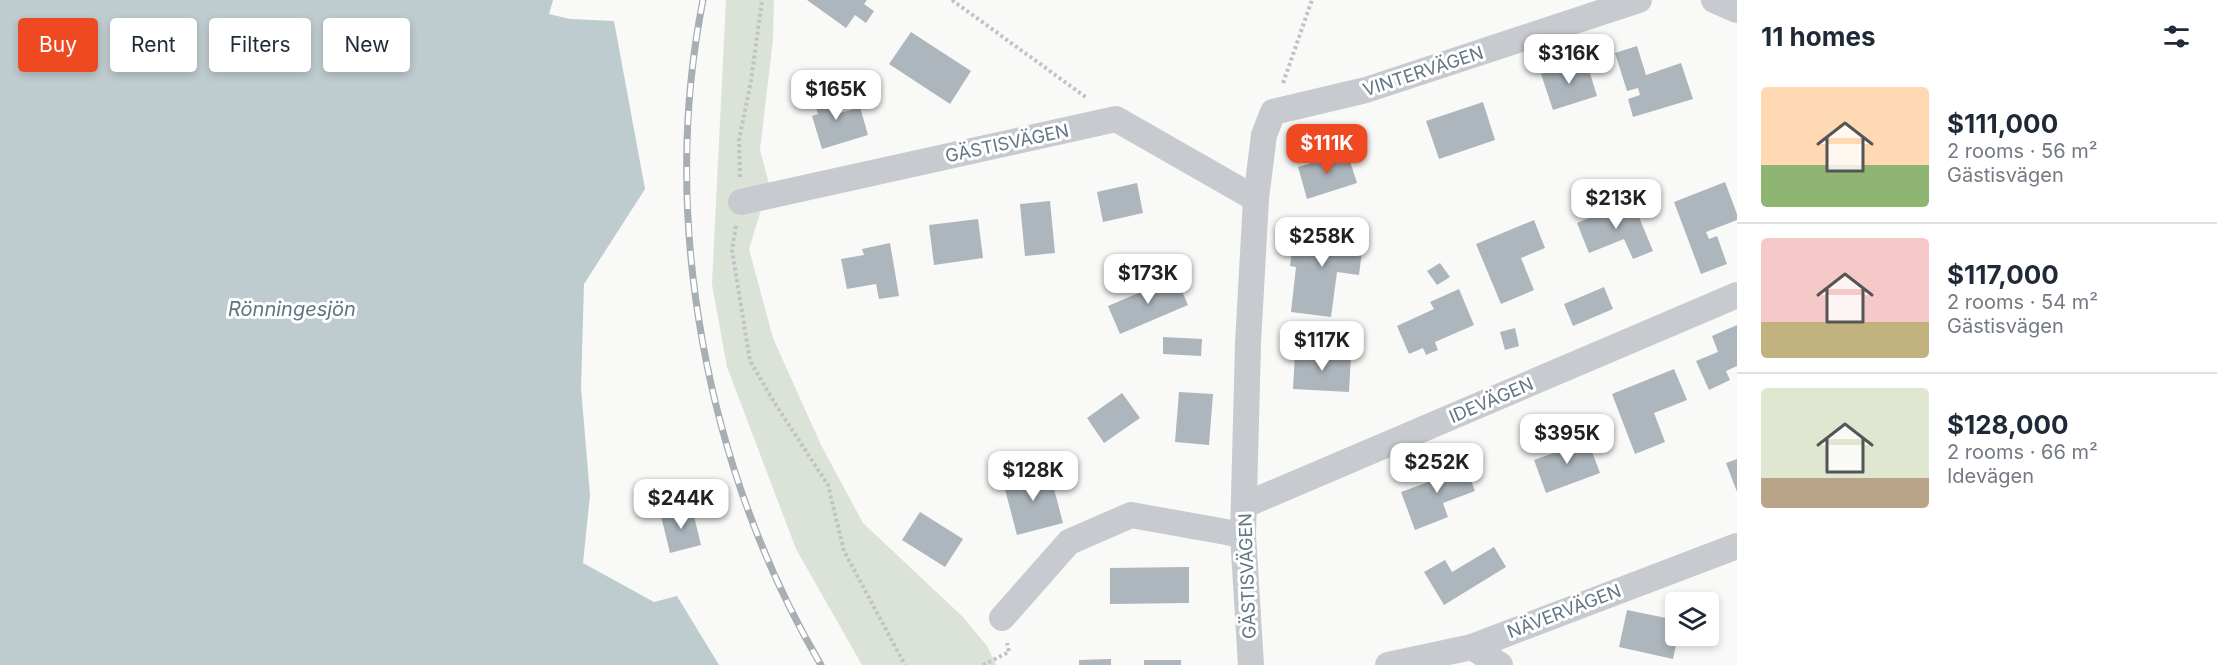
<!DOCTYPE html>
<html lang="en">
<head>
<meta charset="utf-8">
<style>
  body { margin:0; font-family:Inter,sans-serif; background:#f2f2f3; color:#1f2937; height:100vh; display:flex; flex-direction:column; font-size:22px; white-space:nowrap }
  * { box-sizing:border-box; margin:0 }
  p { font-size:20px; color:#747a83 }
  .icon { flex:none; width:33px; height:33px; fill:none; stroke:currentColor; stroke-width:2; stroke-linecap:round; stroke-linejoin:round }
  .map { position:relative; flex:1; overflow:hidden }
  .sheet { display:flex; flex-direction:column; background:#fff; width:480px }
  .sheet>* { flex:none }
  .hud { position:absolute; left:18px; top:18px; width:570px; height:54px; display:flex; gap:12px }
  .buttons { position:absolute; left:1665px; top:592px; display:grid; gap:12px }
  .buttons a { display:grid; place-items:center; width:54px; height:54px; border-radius:6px; background:#fff; box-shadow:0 3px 9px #0003; font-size:30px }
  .price { position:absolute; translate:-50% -51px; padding:0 14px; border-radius:12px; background:#fff; color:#222; font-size:20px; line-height:39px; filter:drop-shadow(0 2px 3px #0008) }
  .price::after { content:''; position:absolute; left:50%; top:36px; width:18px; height:14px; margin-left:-9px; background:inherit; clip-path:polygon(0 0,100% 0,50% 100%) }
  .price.selected { background:#ef4922; color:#fff }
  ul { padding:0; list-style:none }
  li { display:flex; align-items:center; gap:18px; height:150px; padding:0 24px }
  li+li { border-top:2px solid #e0e1e3 }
  li span { display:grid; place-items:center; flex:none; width:168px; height:120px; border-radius:6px; color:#555 }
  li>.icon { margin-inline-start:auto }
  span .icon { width:72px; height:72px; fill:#fffc; stroke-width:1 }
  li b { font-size:26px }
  h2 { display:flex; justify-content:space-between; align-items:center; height:72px; padding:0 24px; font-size:26px }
  .tag { padding:0 21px; border-radius:6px; background:#fff; box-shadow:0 3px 9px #0003; font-size:21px; line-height:54px }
  .tag.selected { background:#ef4922; color:#fff }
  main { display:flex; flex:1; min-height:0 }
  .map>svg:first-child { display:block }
</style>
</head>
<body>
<main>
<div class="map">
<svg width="1737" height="665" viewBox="0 0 1737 665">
  <rect width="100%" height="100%" fill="#f9f9f7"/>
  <polygon fill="#dbe2d8" points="726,0 774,0 773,39 760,150 769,184 749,249 773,338 821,445 863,523 963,617 987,646 996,665 862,665 796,549 727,367 712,284"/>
  <polygon fill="#becbcf" points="0,0 553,0 549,14 570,19 614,21 645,189 584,284 581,388 590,495 583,563 654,602 677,596 719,665 0,665"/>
  <g fill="#adb6bc">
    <polygon points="807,0 867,0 864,4 874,11 866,23 855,15 846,28"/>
    <polygon points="911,32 971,71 950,104 889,64"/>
    <polygon points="1637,46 1646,75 1681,63 1693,99 1633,117 1628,99 1640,95 1638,88 1627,91 1615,53"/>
    <polygon points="1586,60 1597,96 1553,110 1541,74"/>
    <polygon points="828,86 837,114 860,107 868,135 822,149 812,116 818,114 811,91"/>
    <polygon points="1483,102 1495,140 1439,159 1426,121"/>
    <polygon points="1347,152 1357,183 1307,199 1298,167"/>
    <polygon points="1725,182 1737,214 1737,220 1706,232 1709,239 1717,236 1727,264 1701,274 1674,202"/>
    <polygon points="1137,183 1143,213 1103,222 1097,192"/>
    <polygon points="1632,200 1653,251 1633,259 1624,239 1589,253 1577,223"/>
    <polygon points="1050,201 1055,253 1025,256 1020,204"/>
    <polygon points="978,219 983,258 934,265 929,225"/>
    <polygon points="1534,220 1545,248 1521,258 1534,290 1501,304 1476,244"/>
    <polygon points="1295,228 1364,236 1359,275 1337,272 1331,317 1291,312 1296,267 1290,266"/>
    <polygon points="890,243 899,296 879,299 876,284 847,289 841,259 864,255 862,249"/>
    <polygon points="1440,263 1450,277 1437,285 1427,271"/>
    <polygon points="1176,277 1188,305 1120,334 1108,306"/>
    <polygon points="1604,287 1613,309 1573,326 1564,304"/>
    <polygon points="1459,289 1474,325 1435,342 1438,350 1426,355 1423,348 1409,354 1397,326 1434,309 1430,302"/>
    <polygon points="1737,325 1737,366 1726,371 1730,380 1709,390 1696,361 1718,352 1712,336"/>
    <polygon points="1515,328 1519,346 1505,350 1500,332"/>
    <polygon points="1163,337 1202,339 1201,356 1163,354"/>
    <polygon points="1295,352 1351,356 1349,392 1293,389"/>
    <polygon points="1674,369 1687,400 1654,413 1665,442 1635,454 1612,394"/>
    <polygon points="1179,392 1213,394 1209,445 1175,442"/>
    <polygon points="1122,393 1140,418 1104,443 1087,418"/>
    <polygon points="1568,431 1573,446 1588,441 1600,473 1546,493 1534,460 1562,450 1557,435"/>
    <polygon points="1463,459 1475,491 1443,503 1448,517 1415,530 1401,492 1431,481 1428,472"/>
    <polygon points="1737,459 1737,492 1726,463"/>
    <polygon points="1049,470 1063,523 1017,535 1003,482"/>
    <polygon points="692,508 701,545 670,553 661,516"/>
    <polygon points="920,512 963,539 945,567 902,540"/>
    <polygon points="1494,547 1506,567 1444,605 1424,572 1445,560 1452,572"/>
    <polygon points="1189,567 1189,603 1110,604 1110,568"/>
    <polygon points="1627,610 1676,620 1676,636 1678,636 1673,659 1619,647"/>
    <polygon points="1111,659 1111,665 1079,665 1079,660"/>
    <rect x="1144" y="660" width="37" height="5"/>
  </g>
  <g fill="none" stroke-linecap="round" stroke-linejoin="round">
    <g stroke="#c0c3c5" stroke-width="4" stroke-dasharray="3 3" stroke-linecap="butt">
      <polyline points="952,0 1087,98"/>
      <polyline points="1283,83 1312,0"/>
      <polyline points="740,177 739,140 751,81 762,0"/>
      <polyline points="736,226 732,250 750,361 774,402 828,485 844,551 905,665"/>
      <polyline points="983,665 1009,652 1007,643"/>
    </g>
    <g stroke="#c7cbcf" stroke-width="26">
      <polyline points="1714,0 1737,10"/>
      <polyline points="741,202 1116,119 1256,199"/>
      <polyline points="1245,505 1737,295"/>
      <polyline points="1002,618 1069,542 1131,515 1243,535"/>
      <polyline points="1472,647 1500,665"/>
      <polyline points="1251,665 1243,535 1248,344 1256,199 1264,135 1273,112 1366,90 1639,0"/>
      <polyline points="1388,665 1472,647 1737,546"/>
    </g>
    <defs>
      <path id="rail" d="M703,0C659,221 707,472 821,665"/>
    </defs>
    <use href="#rail" stroke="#a7aeb4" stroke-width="7"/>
    <use href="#rail" stroke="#fff" stroke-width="4.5" stroke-dasharray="14" stroke-linecap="butt"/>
  </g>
  <g text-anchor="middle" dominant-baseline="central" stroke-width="6" stroke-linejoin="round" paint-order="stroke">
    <g font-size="18" fill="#627684" stroke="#fff">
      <text transform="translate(1423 71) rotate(-18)">VINTERVÄGEN</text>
      <text transform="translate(1007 143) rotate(-12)">GÄSTISVÄGEN</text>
      <text transform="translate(1491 400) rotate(-23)">IDEVÄGEN</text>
      <text transform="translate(1247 576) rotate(-92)">GÄSTISVÄGEN</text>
      <text transform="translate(1564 611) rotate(-21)">NÄVERVÄGEN</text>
    </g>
    <g font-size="20" font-style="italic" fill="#5e767e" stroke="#fff">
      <text x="292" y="309">Rönningesjön</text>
    </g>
  </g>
</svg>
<div class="buttons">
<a><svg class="icon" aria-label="layers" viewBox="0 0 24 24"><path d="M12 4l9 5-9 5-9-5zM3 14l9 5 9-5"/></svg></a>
</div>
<b class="price" style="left:1569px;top:85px">$316K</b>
<b class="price" style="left:836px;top:121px">$165K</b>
<b class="price selected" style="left:1327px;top:175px">$111K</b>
<b class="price" style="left:1616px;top:230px">$213K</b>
<b class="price" style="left:1322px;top:268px">$258K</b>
<b class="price" style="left:1148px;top:305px">$173K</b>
<b class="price" style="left:1322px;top:372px">$117K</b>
<b class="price" style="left:1567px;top:465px">$395K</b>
<b class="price" style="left:1437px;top:494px">$252K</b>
<b class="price" style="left:1033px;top:502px">$128K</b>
<b class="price" style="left:681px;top:530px">$244K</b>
<div class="hud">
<a class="tag selected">Buy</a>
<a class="tag">Rent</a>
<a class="tag">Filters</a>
<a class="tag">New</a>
</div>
</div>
<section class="sheet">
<h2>11 homes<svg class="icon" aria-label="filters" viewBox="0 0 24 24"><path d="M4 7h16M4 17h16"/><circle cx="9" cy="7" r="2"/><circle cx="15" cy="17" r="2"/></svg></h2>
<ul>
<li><span style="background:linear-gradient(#ffd9b3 65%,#8fb573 0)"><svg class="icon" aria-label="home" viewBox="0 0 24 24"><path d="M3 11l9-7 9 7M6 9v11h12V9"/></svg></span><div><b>$111,000</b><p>2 rooms · 56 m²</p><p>Gästisvägen</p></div></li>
<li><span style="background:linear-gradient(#f6c9c9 70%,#c2b280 0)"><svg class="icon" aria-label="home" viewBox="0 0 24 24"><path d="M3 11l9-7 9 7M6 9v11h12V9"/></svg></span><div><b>$117,000</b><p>2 rooms · 54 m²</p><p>Gästisvägen</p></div></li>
<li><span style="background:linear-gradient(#dfe7d0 75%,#b9a48a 0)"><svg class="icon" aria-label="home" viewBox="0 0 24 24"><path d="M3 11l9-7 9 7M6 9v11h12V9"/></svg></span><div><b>$128,000</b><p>2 rooms · 66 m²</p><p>Idevägen</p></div></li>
</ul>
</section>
</main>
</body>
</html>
